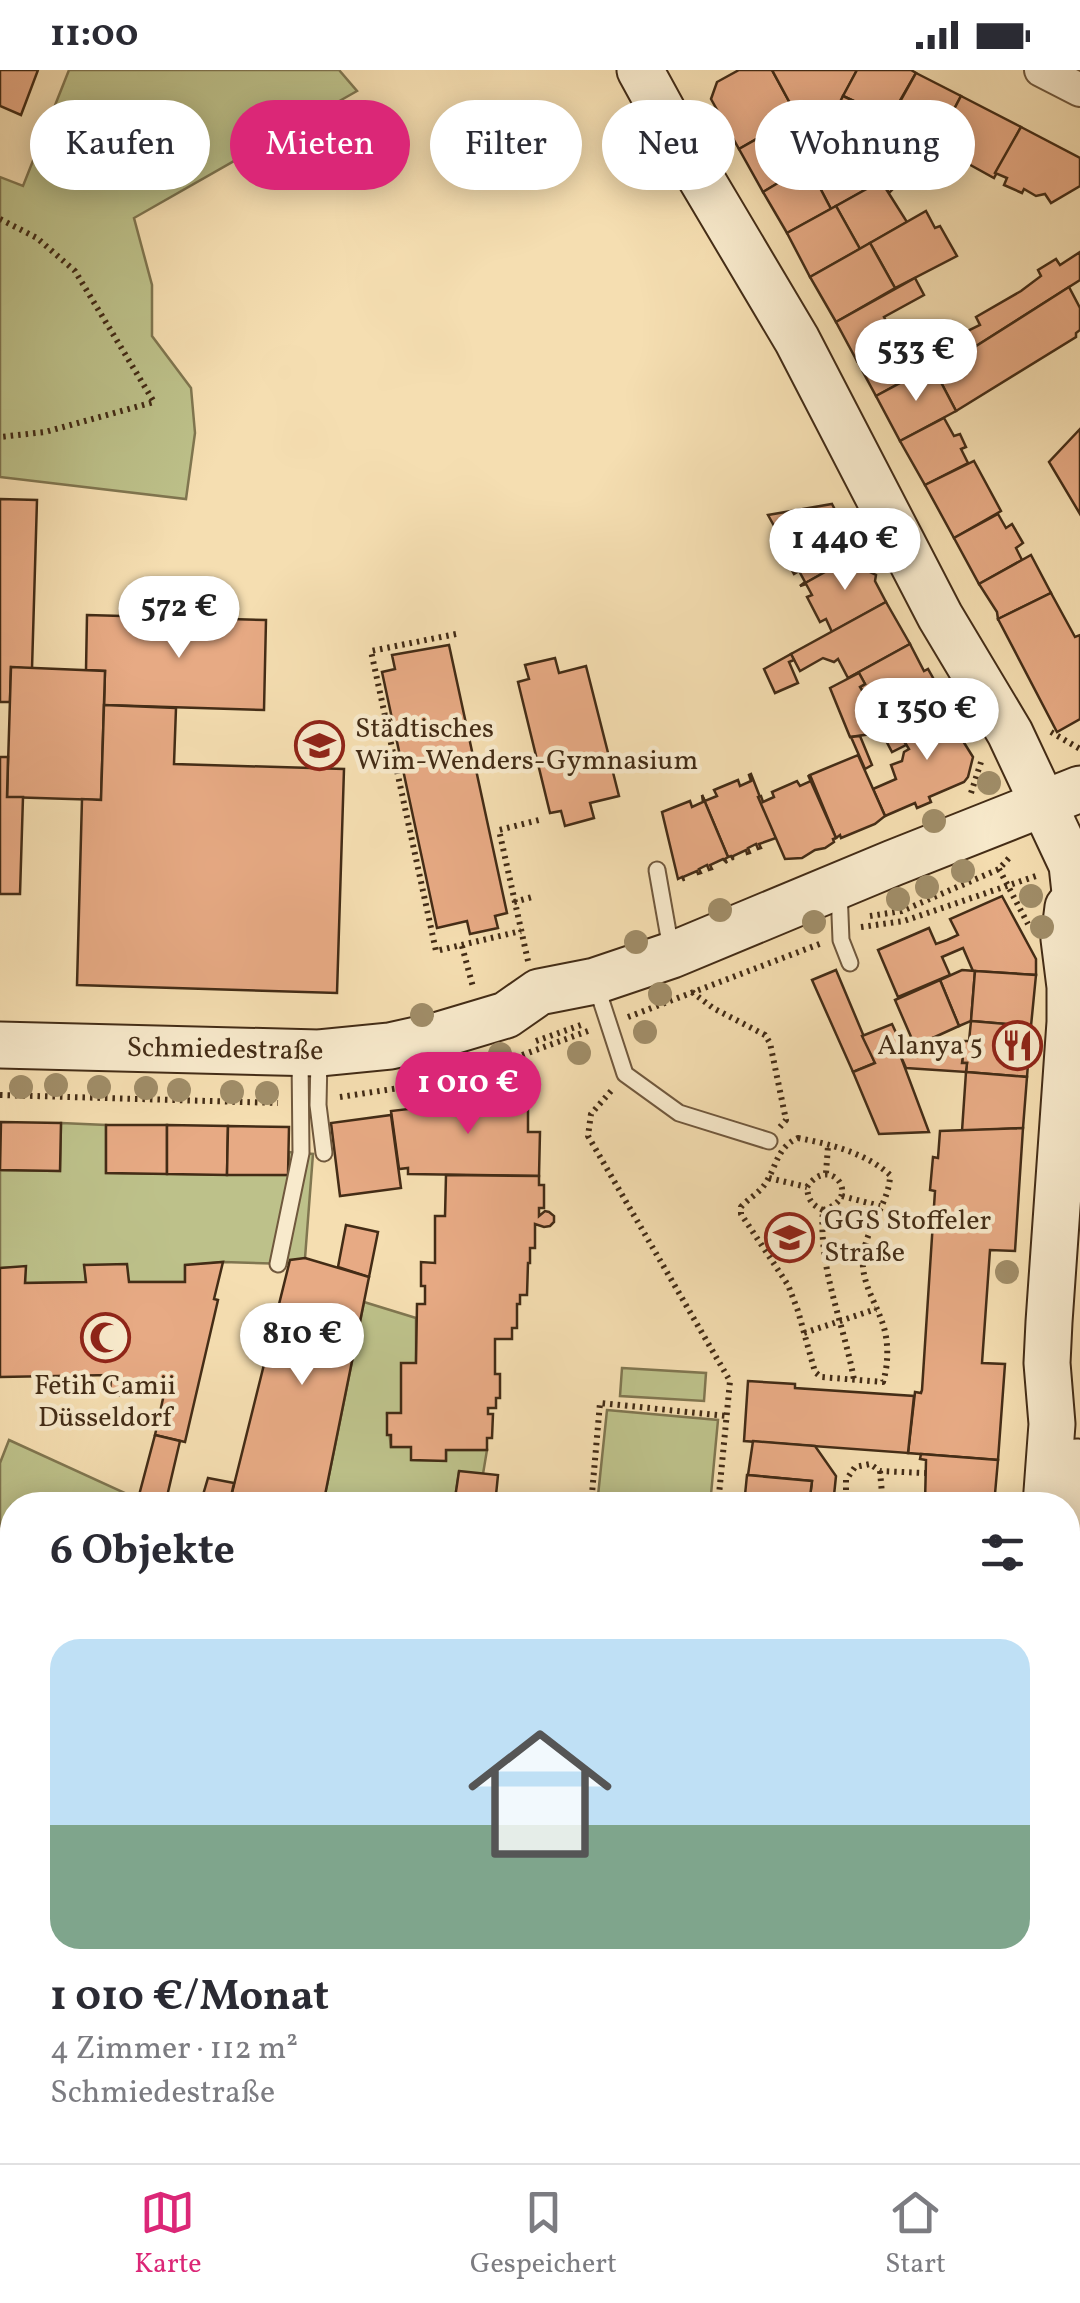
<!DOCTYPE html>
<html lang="de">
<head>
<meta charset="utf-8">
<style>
  body { margin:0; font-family:Vollkorn,serif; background:#f2f2f3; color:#2b2b33; height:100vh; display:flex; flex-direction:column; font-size:38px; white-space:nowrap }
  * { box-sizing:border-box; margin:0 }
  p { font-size:32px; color:#7c7c81 }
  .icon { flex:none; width:55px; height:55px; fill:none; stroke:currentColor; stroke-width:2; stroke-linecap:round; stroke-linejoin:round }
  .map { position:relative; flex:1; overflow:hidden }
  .sheet { position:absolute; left:0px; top:1422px; width:1080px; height:672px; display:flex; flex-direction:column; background:#fff; border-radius:40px 40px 0 0; box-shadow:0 5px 25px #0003 }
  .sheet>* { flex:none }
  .banner { position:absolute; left:30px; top:30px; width:1020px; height:90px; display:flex; gap:20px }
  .price { position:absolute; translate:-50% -85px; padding:0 22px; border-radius:35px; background:#fff; color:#222; font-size:32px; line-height:65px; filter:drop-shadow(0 2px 5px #0008) }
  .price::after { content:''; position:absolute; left:50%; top:60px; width:30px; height:22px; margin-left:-15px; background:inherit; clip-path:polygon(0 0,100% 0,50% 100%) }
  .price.on { background:#db2777; color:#fff }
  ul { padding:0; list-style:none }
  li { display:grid; align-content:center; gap:20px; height:530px; padding:0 50px }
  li+li { border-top:2px solid #e1e1e2 }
  li span { display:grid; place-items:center; height:310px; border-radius:30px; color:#555 }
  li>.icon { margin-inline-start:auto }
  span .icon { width:180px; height:180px; fill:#fffc; stroke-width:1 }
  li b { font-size:42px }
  h2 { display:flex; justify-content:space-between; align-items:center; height:120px; padding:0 50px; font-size:42px }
  .pill { padding:0 35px; border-radius:45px; background:#fff; box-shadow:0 5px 25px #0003; font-size:35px; line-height:90px }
  .pill.on { background:#db2777; color:#fff }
  .status { display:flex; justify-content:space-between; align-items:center; height:70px; padding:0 50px; background:#fff; direction:ltr }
  .status svg { height:28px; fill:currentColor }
  .tab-bar { display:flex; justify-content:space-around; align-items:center; height:140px; border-top:2px solid #e1e1e2; background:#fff; font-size:28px; color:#7c7c81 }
  .tab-bar a { display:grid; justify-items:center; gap:5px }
  .tab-bar .on { color:#db2777 }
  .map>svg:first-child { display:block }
</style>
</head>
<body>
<div class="status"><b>11:00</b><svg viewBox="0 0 49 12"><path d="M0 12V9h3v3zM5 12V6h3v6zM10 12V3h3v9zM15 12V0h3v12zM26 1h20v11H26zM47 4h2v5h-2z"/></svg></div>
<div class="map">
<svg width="1080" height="2093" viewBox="0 0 1080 2093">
  <rect width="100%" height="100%" fill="#f5deb1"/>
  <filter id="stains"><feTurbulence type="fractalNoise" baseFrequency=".002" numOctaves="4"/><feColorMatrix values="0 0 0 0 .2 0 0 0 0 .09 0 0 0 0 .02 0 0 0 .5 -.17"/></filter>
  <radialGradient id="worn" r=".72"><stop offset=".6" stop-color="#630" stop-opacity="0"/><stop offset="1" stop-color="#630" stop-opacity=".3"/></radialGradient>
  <g fill="#bdc18a" stroke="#807650" stroke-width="2.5">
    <polygon points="69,0 339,0 357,21 134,148 152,215 152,266 191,318 195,363 186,429 0,407 0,107 23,116"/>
    <polygon points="61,1053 106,1055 106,1103 288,1105 289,1082 313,1084 305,1188 289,1194 223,1192 185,1196 185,1212 129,1212 85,1195 86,1212 25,1213 25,1197 0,1198 0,1100 60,1101"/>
    <polygon points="364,1232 416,1248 416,1293 401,1343 387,1344 391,1377 411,1377 412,1390 446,1390 446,1380 487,1380 483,1404 459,1402 454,1435 323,1435"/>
    <polygon points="622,1298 706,1303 704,1331 620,1326"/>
    <polygon points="607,1340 718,1350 710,1435 597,1435"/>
    <polygon points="9,1370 125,1423 119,1435 12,1435 12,1462 0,1456 0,1393"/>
  </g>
  <g fill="#e7aa84" stroke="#432c16" stroke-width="2.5">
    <polygon points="0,0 38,0 21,45 0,36"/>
    <polygon points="739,0 772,0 797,46 739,79 711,29 717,12"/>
    <polygon points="772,0 857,0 829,54 811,39 797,46"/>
    <polygon points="857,0 911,0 916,3 890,48 843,26"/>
    <polygon points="916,3 961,26 937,72 931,80 886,57"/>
    <polygon points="843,26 890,48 870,89 829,54"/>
    <polygon points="961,26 1021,57 994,108 965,92 968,89 937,72"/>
    <polygon points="811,39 851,72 808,95 786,55"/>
    <polygon points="797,46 799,49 786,55 808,95 763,122 739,79"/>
    <polygon points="886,57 931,80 889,123 870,89"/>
    <polygon points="1021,57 1080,88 1080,116 1051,133 1045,124 1036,126 1024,119 1022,123 1004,115 1007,108 995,103"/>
    <polygon points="851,72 866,84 853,93 860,105 874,97 881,111 831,139 808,95"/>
    <polygon points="808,95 831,139 787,163 763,122"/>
    <polygon points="881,111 907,152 860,179 836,136"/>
    <polygon points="836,136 860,179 810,207 787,163"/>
    <polygon points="926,141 935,158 940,156 957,186 895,218 870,173"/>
    <polygon points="870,173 895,218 836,252 810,207"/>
    <polygon points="1080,182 1080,210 962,285 953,268 980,255 976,247 1021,221 1041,206 1038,200 1056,189 1060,195"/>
    <polygon points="915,208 924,225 884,247 895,268 857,291 836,252"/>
    <polygon points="1069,217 1080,238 1080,260 1076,263 1076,267 956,341 934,299 962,285"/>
    <polygon points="895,268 907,289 953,268 962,285 917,304 876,326 857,291"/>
    <polygon points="934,299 956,341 900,371 876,326 917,304"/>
    <polygon points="944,348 954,366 960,364 966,377 961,379 968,393 925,415 900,371"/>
    <polygon points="1080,359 1080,444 1049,392"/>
    <polygon points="974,391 1001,441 954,468 925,415"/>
    <polygon points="0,429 37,430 32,599 11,597 10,632 0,632"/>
    <polygon points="832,434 843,455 849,457 848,464 859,483 800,516 805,512 799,501 794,504 773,465 778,463 768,445"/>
    <polygon points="998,444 1006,458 1012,454 1023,473 1016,478 1022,490 979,514 954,468"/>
    <polygon points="859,483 870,502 876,505 875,511 886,532 832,562 826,549 820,552 807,527 812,525 806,514 800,516"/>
    <polygon points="1031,485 1051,523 998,549 997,542 979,514"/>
    <polygon points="1051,523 1075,567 1080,565 1080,649 1057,662 998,549"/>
    <polygon points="886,532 910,574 848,608 838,589 834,592 823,588 800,601 791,584"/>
    <polygon points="87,545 266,550 264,640 104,635 105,601 86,600"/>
    <polygon points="910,574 924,601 928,599 937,615 933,617 943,635 892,663 874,630 869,632 860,617 865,614 859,603 848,608"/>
    <polygon points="449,575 507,843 495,846 498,858 470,864 467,851 437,858 382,602 395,599 392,585"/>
    <polygon points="791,584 794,590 789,592 798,613 775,623 764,599"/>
    <polygon points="555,588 559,603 586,596 619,726 590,733 594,748 565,756 561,741 550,743 518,612 529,609 525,595"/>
    <polygon points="11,597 105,601 101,730 7,727"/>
    <polygon points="859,603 865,614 860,617 869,632 874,630 890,660 885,662 850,667 830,618"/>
    <polygon points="104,635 176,638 174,694 344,699 337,923 77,915 82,729 101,730"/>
    <polygon points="943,635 955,656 959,654 968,669 963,671 973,687 968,707 964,712 929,727 931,732 917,738 915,733 885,746 873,719 896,709 891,695 902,691 904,682 909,679 898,661 892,663"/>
    <polygon points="890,660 893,664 898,661 906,675 892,682 882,663"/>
    <polygon points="860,666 872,695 865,699 851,667"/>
    <polygon points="858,685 885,746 875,754 841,768 840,765 836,768 810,705"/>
    <polygon points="0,687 8,687 7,727 23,727 20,824 0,824"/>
    <polygon points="751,704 776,768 759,774 761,778 758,779 756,774 748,778 750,783 747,784 746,780 733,786 733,790 731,786 728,787 702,725 705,731 717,726 714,720 738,710 740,716 751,711 749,705"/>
    <polygon points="808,705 836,768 833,769 834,772 825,778 815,780 802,788 785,789 758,727 761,726 763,732 774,727 772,722 797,711 800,716 811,711"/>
    <polygon points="702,725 728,787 725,789 727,793 723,789 710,795 712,799 709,800 707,795 699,799 701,803 698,804 697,801 683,807 684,811 682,807 678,809 662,742 690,731 692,737 703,732"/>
    <polygon points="1002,826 1036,889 1036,905 973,901 963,878 942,887 950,905 898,927 878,880 929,858 936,874 947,870 958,865 950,849"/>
    <polygon points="836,900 875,993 853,1002 812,910"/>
    <polygon points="962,900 975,901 971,951 959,956 940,910"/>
    <polygon points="975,901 1036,905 1031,956 971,951"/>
    <polygon points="940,910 959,956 915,976 895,930"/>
    <polygon points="971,951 1031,956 1027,1007 966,1002 967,993 962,993 964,971 969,971"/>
    <polygon points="892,954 904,980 899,982 929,1062 879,1064 853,1002 875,993 862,966"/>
    <polygon points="929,970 931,975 964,978 962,993 967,993 966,1002 906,998 899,982"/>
    <polygon points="966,1002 1027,1007 1023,1058 962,1061"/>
    <polygon points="489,1022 528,1022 528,1062 540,1062 539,1106 408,1104 408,1098 399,1099 391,1041 409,1039 409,1034 446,1033 446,1027 489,1027"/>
    <polygon points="391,1045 401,1118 340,1126 331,1053"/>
    <polygon points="1,1052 61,1053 60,1101 0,1100"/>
    <polygon points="106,1055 167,1055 167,1104 106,1103"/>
    <polygon points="167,1055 228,1056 227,1105 167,1104"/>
    <polygon points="228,1056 289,1057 288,1105 227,1105"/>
    <polygon points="1023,1058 1015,1181 990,1180 982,1293 1005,1294 998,1390 908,1383 915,1322 921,1323 922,1320 935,1121 930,1120 933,1087 938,1088 940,1061"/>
    <polygon points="446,1105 539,1106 539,1115 544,1115 544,1138 539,1138 539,1146 545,1141 549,1142 554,1146 554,1152 550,1156 544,1157 535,1154 535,1178 530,1178 530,1193 528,1193 527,1225 520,1225 520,1234 517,1234 517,1258 512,1258 512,1269 495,1269 495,1304 500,1304 500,1328 496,1328 496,1338 488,1338 488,1344 493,1344 492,1368 487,1368 487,1380 446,1380 446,1391 411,1390 411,1377 391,1377 391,1365 387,1365 387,1343 401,1343 401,1293 416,1293 417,1234 425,1234 425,1216 421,1216 421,1192 435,1193 435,1146 445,1146"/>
    <polygon points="346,1155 378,1162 369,1207 338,1197"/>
    <polygon points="305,1188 369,1207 323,1435 229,1435 290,1190"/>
    <polygon points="223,1192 214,1229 218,1230 185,1372 155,1365 164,1324 110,1326 111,1305 0,1307 0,1198 26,1196 25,1213 86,1212 84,1195 127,1194 129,1212 185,1212 185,1195"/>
    <polygon points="748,1311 795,1314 795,1318 914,1326 908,1383 744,1371"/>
    <polygon points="155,1365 180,1371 165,1435 138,1429"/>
    <polygon points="753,1371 815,1376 836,1406 833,1435 809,1435 812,1411 748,1405"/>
    <polygon points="921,1384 998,1390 994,1435 917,1435 917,1432 925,1433 926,1390 920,1389"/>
    <polygon points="459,1401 498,1405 495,1435 454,1435"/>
    <polygon points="747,1405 812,1411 809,1435 744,1435"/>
    <polygon points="208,1408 234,1413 229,1435 200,1435"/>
    <polygon points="0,1464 12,1470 12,1519 0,1514"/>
    <polygon points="1080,1726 1080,1770 1068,1767"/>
    <polygon points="1068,1767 1080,1770 1080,1821 1068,1817"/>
    <polygon points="1068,1817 1080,1821 1080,1890 1068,1886"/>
    <polygon points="12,2007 12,2082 191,2082 187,2093 9,2093 0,2089 0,2033"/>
    <polygon points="191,2082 225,2082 221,2093 187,2093"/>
    <polygon points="365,2082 396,2082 392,2093 361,2093"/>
    <polygon points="396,2082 451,2082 448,2093 392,2093"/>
    <polygon points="451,2082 475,2082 472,2093 448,2093"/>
    <polygon points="759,2082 788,2082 814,2093 754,2093"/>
  </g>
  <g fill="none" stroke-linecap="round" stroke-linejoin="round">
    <defs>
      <g id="lane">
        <polyline points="657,800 671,879"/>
        <polyline points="839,820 841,870 850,893"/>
        <polyline points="596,915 625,1004 679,1043 769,1071"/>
        <polyline points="319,987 318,1035 324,1083"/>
        <polyline points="278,1194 301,1083 300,985"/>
        <polyline points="0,1834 12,1806"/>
        <polyline points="0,1860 12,1884"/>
        <polyline points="0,1940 12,1911"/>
        <polyline points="249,2082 248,2085 283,2093"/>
        <polyline points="344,2093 348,2082"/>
      </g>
      <polyline id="street" points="1041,0 1080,20"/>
      <g id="secondary">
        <polyline points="640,0 680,73 797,270 940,546 1010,663 1072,795 1080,868"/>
        <polyline points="0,975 319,983 390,976 439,965 506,945 539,922 595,911 672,885 893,793 1080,719"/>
        <polyline points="1046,1435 1052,1354 1047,1293 1049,1252 1070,952 1070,917 1064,869 1068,837"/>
        <polyline points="1068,1530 1077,1392"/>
        <polyline points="0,1573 12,1579"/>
        <polyline points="1068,1945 1080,1948"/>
        <polyline points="1074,2064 1080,2024"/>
        <polyline points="1002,2082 1006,2093"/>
      </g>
    </defs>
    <use href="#lane" stroke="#70583d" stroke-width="19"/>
    <use href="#street" stroke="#70583d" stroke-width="36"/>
    <use href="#secondary" stroke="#432c16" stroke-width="49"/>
    <g stroke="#432c16" stroke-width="6" stroke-dasharray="2.5 5" stroke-linecap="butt">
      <polyline points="0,149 37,168 75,201 154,332 45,362 0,367"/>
      <polyline points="456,564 371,581 436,881 521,861"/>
      <polyline points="1051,662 1080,679"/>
      <polyline points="971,723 981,692"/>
      <polyline points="999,799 1028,854"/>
      <polyline points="514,832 532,827"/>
      <polyline points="870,846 902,841 999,799 1009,788"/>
      <polyline points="861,857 904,851 1036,806"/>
      <polyline points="462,876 473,917"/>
      <polyline points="528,891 499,760 543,749"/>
      <polyline points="692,922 713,938 765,965 770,973 786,1050 780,1057"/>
      <polyline points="628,947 822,873"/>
      <polyline points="536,971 581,955"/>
      <polyline points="611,1021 591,1044 588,1066 730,1311 718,1435"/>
      <polyline points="0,1025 278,1033"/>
      <polyline points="340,1027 426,1014 503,992 588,961"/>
      <path d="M798,1068C830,1074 866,1083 890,1105C890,1132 865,1158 863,1188C861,1210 874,1230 881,1249C889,1268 889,1293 883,1312L821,1307L815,1302L798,1241L788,1215L741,1144V1137C748,1129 759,1123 765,1114C777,1096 777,1077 798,1068Z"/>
      <polyline points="826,1103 828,1076"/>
      <polyline points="769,1108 807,1117"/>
      <polyline points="842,1126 880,1136"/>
      <path d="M823,1140C812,1135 808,1130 807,1117C830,1083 864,1128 823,1140C818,1199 844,1253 854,1310"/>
      <polyline points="804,1263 876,1239"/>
      <polyline points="880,1401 883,1435"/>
      <polyline points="591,1435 600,1333 727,1346"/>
      <polyline points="846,1435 846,1410 855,1397 870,1394 880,1401 925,1403"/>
      <polyline points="0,1523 12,1529"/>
      <polyline points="0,1624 12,1630"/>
      <polyline points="1068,1727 1080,1686"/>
      <polyline points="1068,1901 1080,1905"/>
      <polyline points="957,2082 962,2093"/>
      <polyline points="856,2088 883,2087 892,2084"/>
    </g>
    <use href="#lane" stroke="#f8eacc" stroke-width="15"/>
    <use href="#street" stroke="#f8eacc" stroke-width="32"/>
    <use href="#secondary" stroke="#f8eacc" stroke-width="45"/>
    <g stroke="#432c16" stroke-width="2.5">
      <polyline points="0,1566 12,1572"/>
      <polyline points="1068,1951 1080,1955"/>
    </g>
  </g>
  <g fill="#a08d68">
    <circle cx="989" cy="713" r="12"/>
    <circle cx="934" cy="751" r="12"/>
    <circle cx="963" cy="801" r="12"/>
    <circle cx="927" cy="817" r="12"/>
    <circle cx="1031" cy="826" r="12"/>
    <circle cx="898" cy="829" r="12"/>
    <circle cx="720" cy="840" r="12"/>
    <circle cx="814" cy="852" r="12"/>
    <circle cx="1042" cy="857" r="12"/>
    <circle cx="636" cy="872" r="12"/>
    <circle cx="660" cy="924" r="12"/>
    <circle cx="422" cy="945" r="12"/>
    <circle cx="645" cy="962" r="12"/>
    <circle cx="579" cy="983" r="12"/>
    <circle cx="500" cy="984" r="12"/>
    <circle cx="418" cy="1007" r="12"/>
    <circle cx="56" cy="1015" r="12"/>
    <circle cx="21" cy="1017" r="12"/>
    <circle cx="99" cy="1017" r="12"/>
    <circle cx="146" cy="1018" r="12"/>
    <circle cx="179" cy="1020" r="12"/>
    <circle cx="232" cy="1022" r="12"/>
    <circle cx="267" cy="1023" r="12"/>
    <circle cx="1007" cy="1202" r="12"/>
  </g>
  <defs>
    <symbol id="school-ring" viewBox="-11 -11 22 22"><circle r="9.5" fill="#f8eacc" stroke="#8f2418" stroke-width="1.5"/><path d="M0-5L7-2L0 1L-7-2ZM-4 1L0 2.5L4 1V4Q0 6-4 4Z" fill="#8f2418"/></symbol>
    <symbol id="restaurant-ring" viewBox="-11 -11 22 22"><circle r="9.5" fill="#f8eacc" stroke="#8f2418" stroke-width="1.5"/><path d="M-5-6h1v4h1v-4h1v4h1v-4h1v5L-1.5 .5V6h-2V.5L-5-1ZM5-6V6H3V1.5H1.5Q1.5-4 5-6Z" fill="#8f2418"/></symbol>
    <symbol id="mosque-ring" viewBox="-11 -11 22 22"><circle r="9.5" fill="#f8eacc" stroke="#8f2418" stroke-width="1.5"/><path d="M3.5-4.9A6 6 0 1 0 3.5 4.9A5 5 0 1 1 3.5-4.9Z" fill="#8f2418"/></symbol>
  </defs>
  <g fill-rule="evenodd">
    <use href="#school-ring" x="292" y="648" width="55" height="55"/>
    <use href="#restaurant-ring" x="990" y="948" width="55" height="55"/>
    <use href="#school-ring" x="762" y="1140" width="55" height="55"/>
    <use href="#mosque-ring" x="78" y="1240" width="55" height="55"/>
  </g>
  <g text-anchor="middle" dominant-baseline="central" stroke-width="9" stroke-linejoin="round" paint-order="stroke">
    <g font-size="28" fill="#432c16" stroke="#f8eacc" text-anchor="start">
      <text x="355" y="659">Städtisches<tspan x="355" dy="32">Wim-Wenders-Gymnasium</tspan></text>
      <text x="983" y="976" text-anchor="end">Alanya 5</text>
      <text x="824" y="1151">GGS Stoffeler<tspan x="824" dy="32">Straße</tspan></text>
      <text x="105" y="1316" text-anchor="middle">Fetih Camii<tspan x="105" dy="32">Düsseldorf</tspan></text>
    </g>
    <g font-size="28" fill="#432c16" stroke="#f8eacc">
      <text transform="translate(225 980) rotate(1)">Schmiedestraße</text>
    </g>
  </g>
  <rect width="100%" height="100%" filter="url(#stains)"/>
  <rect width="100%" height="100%" fill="url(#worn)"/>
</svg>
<b class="price" style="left:916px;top:334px">533 €</b>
<b class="price" style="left:845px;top:523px">1 440 €</b>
<b class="price" style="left:179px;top:591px">572 €</b>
<b class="price" style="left:927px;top:693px">1 350 €</b>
<b class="price on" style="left:468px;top:1067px">1 010 €</b>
<b class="price" style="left:302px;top:1318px">810 €</b>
<div class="banner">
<a class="pill">Kaufen</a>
<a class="pill on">Mieten</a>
<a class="pill">Filter</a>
<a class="pill">Neu</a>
<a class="pill">Wohnung</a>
</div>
<section class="sheet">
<h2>6 Objekte<svg class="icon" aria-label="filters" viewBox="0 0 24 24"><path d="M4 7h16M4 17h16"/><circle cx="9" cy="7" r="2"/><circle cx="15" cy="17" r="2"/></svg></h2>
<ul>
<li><span style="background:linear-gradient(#bfe0f5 60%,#7fa58c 0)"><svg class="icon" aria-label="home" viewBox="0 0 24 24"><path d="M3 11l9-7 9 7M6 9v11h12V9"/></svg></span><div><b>1 010 €/Monat</b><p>4 Zimmer · 112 m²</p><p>Schmiedestraße</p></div></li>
</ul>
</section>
</div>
<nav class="tab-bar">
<a class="on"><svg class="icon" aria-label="map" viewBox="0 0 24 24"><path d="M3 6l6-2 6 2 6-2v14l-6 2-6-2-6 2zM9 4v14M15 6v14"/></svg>Karte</a>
<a><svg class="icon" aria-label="saved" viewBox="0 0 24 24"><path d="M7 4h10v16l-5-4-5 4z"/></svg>Gespeichert</a>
<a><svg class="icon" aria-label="home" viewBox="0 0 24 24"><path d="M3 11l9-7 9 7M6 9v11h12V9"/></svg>Start</a>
</nav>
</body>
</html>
